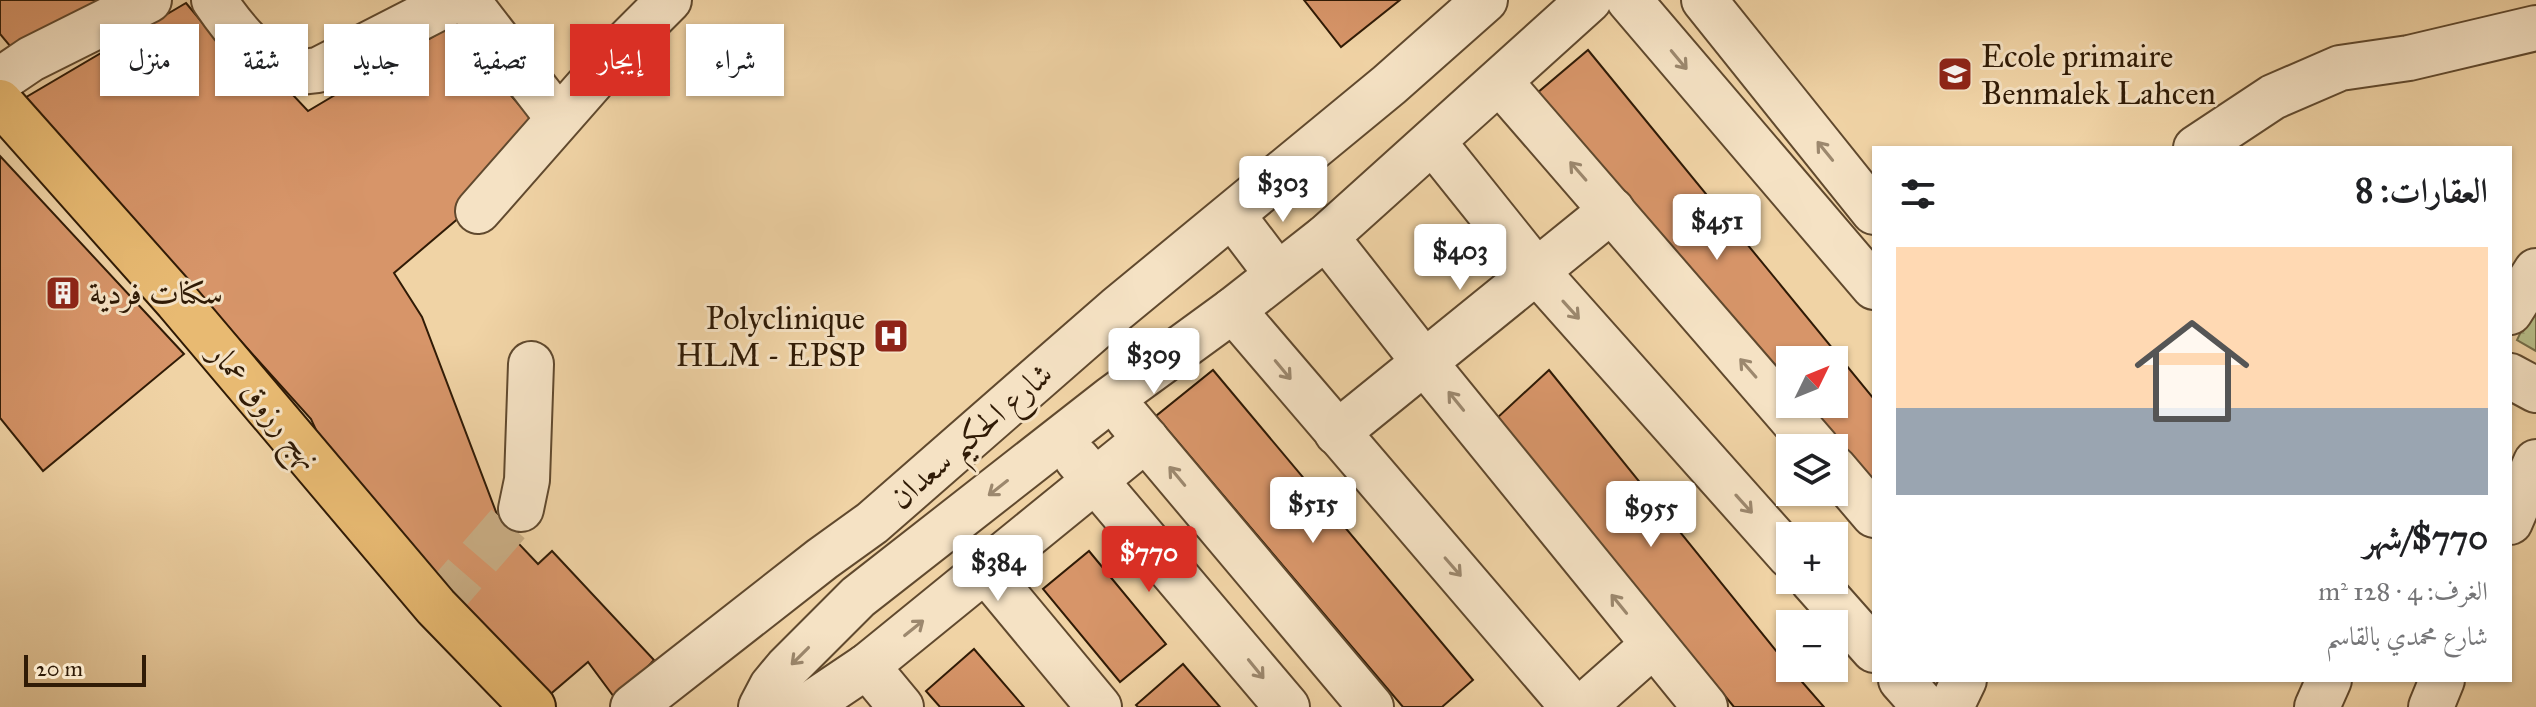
<!DOCTYPE html>
<html lang="ar">
<head>
<meta charset="utf-8">
<style>
  body { margin:0; font-family:"IM FELL Great Primer",Amiri,serif; background:#f2f2f2; color:#202124; direction:rtl; height:100vh; display:flex; flex-direction:column; font-size:30px; white-space:nowrap }
  * { box-sizing:border-box; margin:0 }
  p { font-size:26px; color:#757577 }
  .icon { flex:none; width:44px; height:44px; fill:none; stroke:currentColor; stroke-width:2; stroke-linecap:round; stroke-linejoin:round }
  .map { position:relative; flex:1; overflow:hidden; direction:ltr }
  .details { position:absolute; left:1872px; top:146px; width:640px; height:536px; display:flex; flex-direction:column; background:#fff; border-radius:0px; box-shadow:0 2px 6px #0004; direction:rtl }
  .details>* { flex:none }
  .top-card { position:absolute; left:24px; top:24px; width:760px; height:72px; direction:rtl; display:flex; gap:16px }
  .needle { width:52px; rotate:47deg }
  .controls { position:absolute; left:1776px; top:346px; display:grid; gap:16px }
  .controls a { display:grid; place-items:center; width:72px; height:72px; border-radius:0px; background:#fff; box-shadow:0 2px 6px #0004; font-size:40px }
  .scale { position:absolute; left:24px; bottom:20px; width:122px; box-sizing:border-box; padding-left:8px; border:4px solid #301b06; border-top:0; font-size:22px; line-height:28px; white-space:nowrap; color:#301b06; -webkit-text-stroke:6px #f5e2c4; paint-order:stroke }
  .price { position:absolute; translate:-50% -68px; padding:0 18px; border-radius:8px; background:#fff; color:#222; font-size:26px; line-height:52px; filter:drop-shadow(0 2px 4px #0008) }
  .price::after { content:''; position:absolute; left:50%; top:48px; width:24px; height:18px; margin-left:-12px; background:inherit; clip-path:polygon(0 0,100% 0,50% 100%) }
  .price.current { background:#d93025; color:#fff }
  ul { padding:0; list-style:none }
  li { display:grid; align-content:center; gap:16px; height:424px; padding:0 24px }
  li span { display:grid; place-items:center; height:248px; border-radius:0px; color:#555 }
  li>.icon { margin-inline-start:auto }
  span .icon { width:144px; height:144px; fill:#fffc; stroke-width:1 }
  li b { font-size:34px }
  h2 { display:flex; justify-content:space-between; align-items:center; height:96px; padding:0 24px; font-size:34px }
  .pill { padding:0 28px; border-radius:0px; background:#fff; box-shadow:0 2px 6px #0004; font-size:28px; line-height:72px }
  .pill.current { background:#d93025; color:#fff }
  .map>svg:first-child { display:block }
</style>
</head>
<body>
<div class="map">
<svg width="2536" height="707" viewBox="0 0 2536 707">
  <defs>
    <pattern id="forest-firs" width="22" height="20" patternUnits="userSpaceOnUse" patternTransform="scale(2)"><rect width="22" height="20" fill="#b6bd88"/><path d="M5 1l3.5 6h-7zM16 11l3.5 6h-7z" fill="#9da274"/></pattern>
  </defs>
  <rect width="100%" height="100%" fill="#f0d3a5"/>
  <filter id="stains"><feTurbulence type="fractalNoise" baseFrequency=".0025" numOctaves="4"/><feColorMatrix values="0 0 0 0 .2 0 0 0 0 .09 0 0 0 0 .02 0 0 0 .5 -.17"/></filter>
  <radialGradient id="worn" r=".72"><stop offset=".6" stop-color="#630" stop-opacity="0"/><stop offset="1" stop-color="#630" stop-opacity=".3"/></radialGradient>
  <polygon fill="url(#forest-firs)" stroke="#736c47" stroke-width="2" points="2536,300 2536,351 2517,340"/>
  <g fill="#d79569" stroke="#301b06" stroke-width="2" fill-rule="evenodd">
    <polygon points="0,0 102,0 15,52 0,34"/>
    <polygon points="1304,0 1400,0 1341,47"/>
    <polygon points="186,3 226,51 244,43 308,111 451,26 541,130 474,205 394,273 422,317 501,525 538,564 552,551 654,660 617,701 588,662 547,697 327,454 311,419 23,99"/>
    <path d="M1588,50L1874,399V476L1859,489L1536,94ZM1790,360H1834V404H1790Z"/>
    <polygon points="0,156 184,354 43,471 0,418"/>
    <polygon points="1213,370 1473,680 1442,707 1403,707 1156,416"/>
    <polygon points="1549,370 1790,668 1824,707 1734,707 1497,418"/>
    <polygon points="1089,551 1166,644 1120,682 1043,589"/>
    <polygon points="974,649 1024,707 940,707 926,691"/>
    <polygon points="1183,664 1220,707 1138,707 1136,705"/>
  </g>
  <g fill="none" stroke-linecap="round" stroke-linejoin="round">
    <polyline stroke="#caae85" stroke-width="44" stroke-dasharray="44 22" stroke-linecap="butt" points="436,607 521,509"/>
    <defs>
      <g id="minor">
        <path d="M214,0C233,28 259,62 293,71C300,73 310,71 318,70L455,0"/>
        <polyline points="467,0 558,118"/>
        <polyline points="1629,0 1874,287"/>
        <polyline points="1704,0 1874,212"/>
        <polyline points="0,80 31,59 149,0"/>
        <polyline points="1500,82 1817,448"/>
        <polyline points="1433,142 1538,273 1790,556"/>
        <polyline points="2196,148 2273,97 2340,68 2409,58 2536,28"/>
        <polyline points="478,211 623,46 669,0"/>
        <polyline points="1233,216 1277,274"/>
        <polyline points="1326,237 1425,363 1705,707"/>
        <polyline points="1233,310 1573,707"/>
        <polyline points="2510,312 2536,271"/>
        <polyline points="2510,376 2536,390"/>
        <polyline points="1128,418 1371,707"/>
        <polyline points="1337,433 1612,210"/>
        <polyline points="1077,459 1287,707"/>
        <polyline points="1834,468 1874,515"/>
        <polyline points="521,509 527,480 531,364"/>
        <polyline points="2510,522 2536,462"/>
        <polyline points="985,570 1099,707"/>
        <polyline points="1812,580 1874,650"/>
        <polyline points="867,666 901,707"/>
        <polyline points="1901,680 1925,707"/>
        <polyline points="633,707 822,559 872,523 1117,309 1389,85 1485,0"/>
        <polyline points="761,707 772,686 787,668 858,597 1111,399 1233,310 1326,237 1589,0"/>
        <polyline points="806,707 867,666 1146,439"/>
        <polyline points="1583,707 1653,645"/>
        <polyline points="1951,707 1964,680"/>
        <polyline points="2317,707 2329,680"/>
        <polyline points="2431,707 2442,680"/>
      </g>
      <polyline id="major" points="0,102 177,301 436,607 533,707"/>
    </defs>
    <use href="#minor" stroke="#60492e" stroke-width="48"/>
    <use href="#major" stroke="#301b06" stroke-width="48"/>
    <use href="#minor" stroke="#f5e2c4" stroke-width="44"/>
    <use href="#major" stroke="#e8ba72" stroke-width="44"/>
  </g>
  <defs><path id="oneway-shaft" d="M-6 0H5M1.5-3L5.5 0L1.5 3" fill="none" stroke-width="1.6" stroke-linecap="round" stroke-linejoin="round" transform="scale(2)"/></defs>
  <g stroke="#9c886e">
    <use href="#oneway-shaft" transform="translate(1679 60) rotate(50)"/>
    <use href="#oneway-shaft" transform="translate(1825 151) rotate(-129)"/>
    <use href="#oneway-shaft" transform="translate(1578 171) rotate(-131)"/>
    <use href="#oneway-shaft" transform="translate(1571 310) rotate(48)"/>
    <use href="#oneway-shaft" transform="translate(1748 368) rotate(-131)"/>
    <use href="#oneway-shaft" transform="translate(1283 370) rotate(50)"/>
    <use href="#oneway-shaft" transform="translate(1456 401) rotate(-129)"/>
    <use href="#oneway-shaft" transform="translate(1177 476) rotate(-130)"/>
    <use href="#oneway-shaft" transform="translate(998 488) rotate(142)"/>
    <use href="#oneway-shaft" transform="translate(1744 504) rotate(48)"/>
    <use href="#oneway-shaft" transform="translate(1453 567) rotate(49)"/>
    <use href="#oneway-shaft" transform="translate(1619 604) rotate(-129)"/>
    <use href="#oneway-shaft" transform="translate(914 628) rotate(-39)"/>
    <use href="#oneway-shaft" transform="translate(800 656) rotate(135)"/>
    <use href="#oneway-shaft" transform="translate(1256 669) rotate(51)"/>
  </g>
  <defs>
    <symbol id="school-square" viewBox="-11 -11 22 22"><rect x="-9" y="-9" width="18" height="18" rx="4" fill="#8f2418" stroke="#f5e2c4"/><path d="M0-5L7-2L0 1L-7-2ZM-4 1L0 2.5L4 1V4Q0 6-4 4Z" fill="#fff"/></symbol>
    <symbol id="building-square" viewBox="-11 -11 22 22"><rect x="-9" y="-9" width="18" height="18" rx="4" fill="#8f2418" stroke="#f5e2c4"/><path d="M-4-6H4V6H1V3H-1V6H-4ZM-2.5-4.3h1.7v1.8h-1.7ZM.8-4.3h1.7v1.8H.8ZM-2.5-1h1.7V.8h-1.7ZM.8-1h1.7V.8H.8Z" fill="#fff"/></symbol>
    <symbol id="hospital-square" viewBox="-11 -11 22 22"><rect x="-9" y="-9" width="18" height="18" rx="4" fill="#8f2418" stroke="#f5e2c4"/><path d="M-5-5h3v3.5h4V-5h3V5h-3V1.5h-4V5h-3Z" fill="#fff"/></symbol>
  </defs>
  <g fill-rule="evenodd">
    <use href="#school-square" x="1935" y="54" width="40" height="40"/>
    <use href="#building-square" x="43" y="273" width="40" height="40"/>
    <use href="#hospital-square" x="871" y="316" width="40" height="40"/>
  </g>
  <g text-anchor="middle" dominant-baseline="central" stroke-width="6" stroke-linejoin="round" paint-order="stroke">
    <g font-size="32" fill="#301b06" stroke="#f5e2c4" text-anchor="start">
      <text x="1981" y="56">Ecole primaire<tspan x="1981" dy="37">Benmalek Lahcen</tspan></text>
      <text x="89" y="293">سكنات فردية</text>
      <text x="865" y="318" text-anchor="end">Polyclinique<tspan x="865" dy="37">HLM - EPSP</tspan></text>
    </g>
    <g font-size="32" fill="#301b06" stroke="#f5e2c4">
      <text transform="translate(265 406) rotate(50)">نهج رزوق عمار</text>
      <text transform="translate(971 436) rotate(-41)">شارع الحكيم سعدان</text>
    </g>
  </g>
  <rect width="100%" height="100%" filter="url(#stains)"/>
  <rect width="100%" height="100%" fill="url(#worn)"/>
</svg>
<div class="controls">
<a><svg class="needle" viewBox="-14 -14 28 28"><path d="M0-13l5 13h-10z" fill="#e53935"/><path d="M0 13l5-13h-10z" fill="#757577"/></svg></a>
<a><svg class="icon" aria-label="layers" viewBox="0 0 24 24"><path d="M12 4l9 5-9 5-9-5zM3 14l9 5 9-5"/></svg></a>
<a>+</a>
<a>−</a>
</div>
<div class="scale">20 m</div>
<b class="price" style="left:1283px;top:224px">$303</b>
<b class="price" style="left:1717px;top:262px">$451</b>
<b class="price" style="left:1460px;top:292px">$403</b>
<b class="price" style="left:1154px;top:396px">$309</b>
<b class="price" style="left:1313px;top:545px">$515</b>
<b class="price" style="left:1651px;top:549px">$955</b>
<b class="price current" style="left:1149px;top:594px">$770</b>
<b class="price" style="left:998px;top:603px">$384</b>
<div class="top-card">
<a class="pill">شراء</a>
<a class="pill current">إيجار</a>
<a class="pill">تصفية</a>
<a class="pill">جديد</a>
<a class="pill">شقة</a>
<a class="pill">منزل</a>
</div>
<section class="details">
<h2>العقارات: 8<svg class="icon" aria-label="filters" viewBox="0 0 24 24"><path d="M4 7h16M4 17h16"/><circle cx="9" cy="7" r="2"/><circle cx="15" cy="17" r="2"/></svg></h2>
<ul>
<li><span style="background:linear-gradient(#ffd9b3 65%,#9aa5b1 0)"><svg class="icon" aria-label="home" viewBox="0 0 24 24"><path d="M3 11l9-7 9 7M6 9v11h12V9"/></svg></span><div><b>$770/شهر</b><p>الغرف: 4 · 128 m²</p><p>شارع محمدي بالقاسم</p></div></li>
</ul>
</section>
</div>
</body>
</html>
